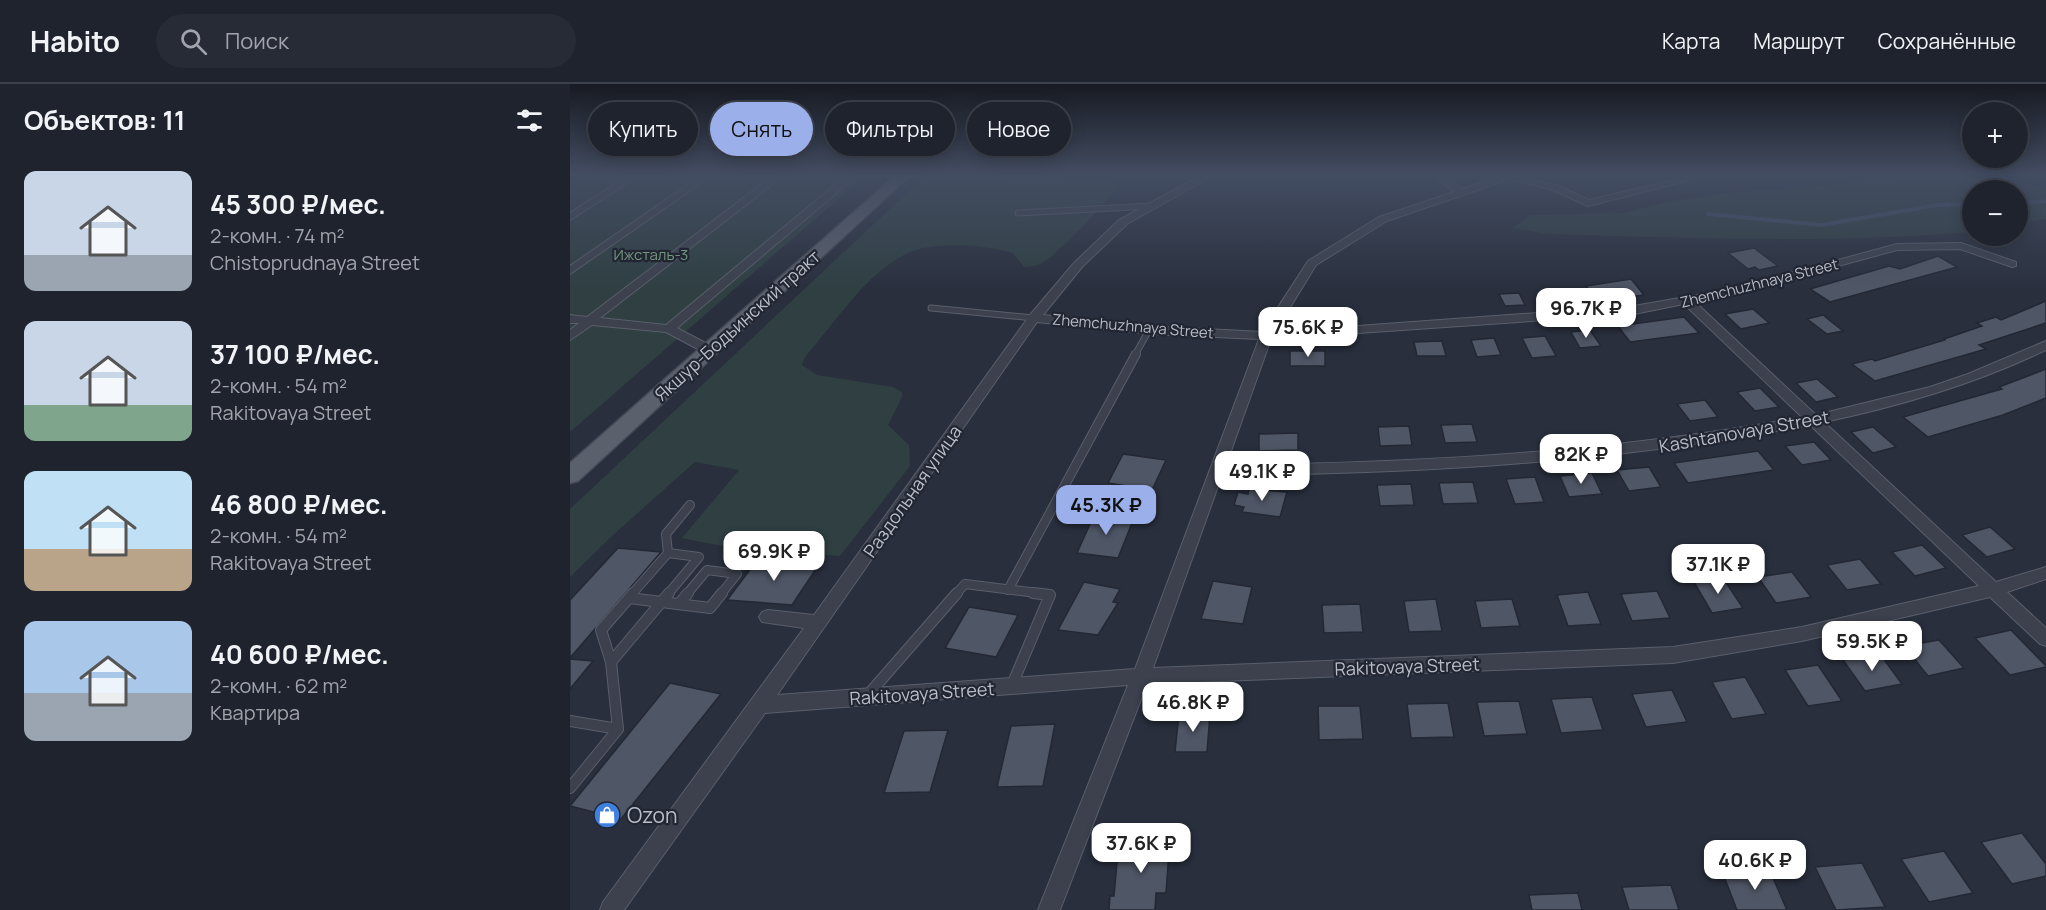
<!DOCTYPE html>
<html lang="ru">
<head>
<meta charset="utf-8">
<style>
  body { margin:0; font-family:Manrope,sans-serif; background:#272b36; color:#f1f3f6; height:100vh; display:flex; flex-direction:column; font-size:22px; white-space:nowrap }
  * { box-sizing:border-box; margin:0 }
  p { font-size:20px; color:#a1a4aa }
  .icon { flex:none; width:33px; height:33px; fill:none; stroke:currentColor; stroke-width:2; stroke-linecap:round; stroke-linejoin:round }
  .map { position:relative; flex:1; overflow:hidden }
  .panel { display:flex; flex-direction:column; background:#1f232e; width:570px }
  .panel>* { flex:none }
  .top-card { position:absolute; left:18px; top:18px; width:570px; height:54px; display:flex; gap:12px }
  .fabs { position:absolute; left:1392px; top:18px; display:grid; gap:12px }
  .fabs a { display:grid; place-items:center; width:66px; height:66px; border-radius:50%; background:#1f232e; box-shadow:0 3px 15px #0003,0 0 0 2px #3c404a; font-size:30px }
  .price { position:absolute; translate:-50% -51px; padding:0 14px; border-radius:12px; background:#fff; color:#222; font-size:20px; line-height:39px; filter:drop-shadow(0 2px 3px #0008) }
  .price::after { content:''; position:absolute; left:50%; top:36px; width:18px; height:14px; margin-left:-9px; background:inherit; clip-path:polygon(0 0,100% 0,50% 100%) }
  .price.active { background:#9bb0eb; color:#111 }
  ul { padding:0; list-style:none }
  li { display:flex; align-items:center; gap:18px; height:150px; padding:0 24px }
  li span { display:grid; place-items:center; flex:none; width:168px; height:120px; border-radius:12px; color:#555 }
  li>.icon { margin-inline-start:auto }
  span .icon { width:72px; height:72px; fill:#fffc; stroke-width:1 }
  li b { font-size:26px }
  h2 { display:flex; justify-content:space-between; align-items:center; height:72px; padding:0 24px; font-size:26px }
  .chip { padding:0 21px; border-radius:27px; background:#1f232e; box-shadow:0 3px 15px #0003,0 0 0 2px #3c404a; font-size:21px; line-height:54px }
  .chip.active { background:#9bb0eb; color:#111 }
  header { display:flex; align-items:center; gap:36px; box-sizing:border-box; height:84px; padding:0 30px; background:#1f232e; border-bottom:2px solid #3c404a }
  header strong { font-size:28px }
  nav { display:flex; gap:33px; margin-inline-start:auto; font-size:21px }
  .search { width:420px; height:54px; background:#272b36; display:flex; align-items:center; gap:15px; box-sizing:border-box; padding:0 21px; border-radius:33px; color:#a1a4aa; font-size:22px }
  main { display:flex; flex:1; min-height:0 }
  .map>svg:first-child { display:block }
</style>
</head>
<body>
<header>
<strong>Habito</strong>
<div class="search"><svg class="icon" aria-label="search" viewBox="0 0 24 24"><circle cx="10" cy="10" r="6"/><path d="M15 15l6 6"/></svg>Поиск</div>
<nav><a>Карта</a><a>Маршрут</a><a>Сохранённые</a></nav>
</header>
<main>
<section class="panel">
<h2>Объектов: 11<svg class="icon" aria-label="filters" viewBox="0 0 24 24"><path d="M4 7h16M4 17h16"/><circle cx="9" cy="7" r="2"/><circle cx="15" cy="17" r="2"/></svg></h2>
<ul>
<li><span style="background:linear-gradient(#c9d6e8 70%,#9aa5b1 0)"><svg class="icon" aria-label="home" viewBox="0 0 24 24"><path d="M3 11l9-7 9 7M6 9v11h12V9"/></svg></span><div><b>45 300 ₽/мес.</b><p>2-комн. · 74 m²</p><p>Chistoprudnaya Street</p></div></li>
<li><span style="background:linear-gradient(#c9d6e8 70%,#7fa58c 0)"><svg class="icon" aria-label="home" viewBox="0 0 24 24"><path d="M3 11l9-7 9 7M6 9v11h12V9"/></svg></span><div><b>37 100 ₽/мес.</b><p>2-комн. · 54 m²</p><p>Rakitovaya Street</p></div></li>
<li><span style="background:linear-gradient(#bfe0f5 65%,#b9a48a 0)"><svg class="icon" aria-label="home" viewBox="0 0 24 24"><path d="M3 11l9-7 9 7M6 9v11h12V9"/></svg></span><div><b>46 800 ₽/мес.</b><p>2-комн. · 54 m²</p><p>Rakitovaya Street</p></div></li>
<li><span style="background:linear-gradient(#a9c7e8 60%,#9aa5b1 0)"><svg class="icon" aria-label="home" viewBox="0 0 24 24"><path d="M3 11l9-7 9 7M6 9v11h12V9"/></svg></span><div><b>40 600 ₽/мес.</b><p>2-комн. · 62 m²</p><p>Квартира</p></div></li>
</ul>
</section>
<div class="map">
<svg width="1476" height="826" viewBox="0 0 1476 826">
  <rect width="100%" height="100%" fill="#292f3d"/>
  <g fill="#2f3f42">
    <polygon points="0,90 297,90 0,348"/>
    <path d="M357,90H421L447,94L530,96L549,99C545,111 485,173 472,179C467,182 460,183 454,183L443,169C415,161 360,156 334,171C294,192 265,239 235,273L232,281L247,291L323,303L332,308V313L318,341L339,361L340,382L270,472L167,465L112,454L169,386L125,378L43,451L0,493V425Z"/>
    <path d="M1337,90H1397L1414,97L1476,103V135L1448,140V106H1402V148C1261,160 1119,154 977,150L942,144L960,131L1054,129L1097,118L1153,109L1246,102Z"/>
  </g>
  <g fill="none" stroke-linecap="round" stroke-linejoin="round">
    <g stroke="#414b64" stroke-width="4">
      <polyline points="1448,119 1476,117"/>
      <polyline points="1138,130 1251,141 1368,121 1402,120"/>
    </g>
  </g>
  <g fill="#4f5665" stroke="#232834" stroke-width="1.5">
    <polygon points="1184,164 1208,182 1189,186 1185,183 1178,185 1158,169"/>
    <polygon points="1368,172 1387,183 1260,218 1240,205 1319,182 1330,185"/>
    <polygon points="1061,195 1074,211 1044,215 1041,212 1026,213 1016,202"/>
    <polygon points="949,209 955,221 935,222 929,210"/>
    <polygon points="1476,217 1476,239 1409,261 1416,265 1305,297 1282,280 1302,275 1305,277 1375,256 1374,255 1412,242 1407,239 1426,233 1431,236"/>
    <polygon points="1183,225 1199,239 1171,245 1155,230"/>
    <polygon points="1253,231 1273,247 1257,250 1237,235"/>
    <polygon points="1114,233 1129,249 1060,258 1048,242"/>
    <polygon points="1020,246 1031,262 1010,264 1001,248"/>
    <polygon points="975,252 986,272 962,274 952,254"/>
    <polygon points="924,254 931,271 907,273 901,256"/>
    <polygon points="872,257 876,272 847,272 844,258"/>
    <rect x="720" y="267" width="35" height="15"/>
    <polygon points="1476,285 1476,314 1433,331 1358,353 1333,333 1432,305 1429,303"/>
    <polygon points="1247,295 1268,313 1246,318 1226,299"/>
    <polygon points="1190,304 1209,323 1185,327 1167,308"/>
    <polygon points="1135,316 1148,333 1120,337 1107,320"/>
    <polygon points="902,340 907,358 875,359 871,341"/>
    <polygon points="839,342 842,361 810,362 808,343"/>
    <polygon points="1303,343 1326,363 1303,369 1281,348"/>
    <polygon points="728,349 728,366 689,367 689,350"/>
    <polygon points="1244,358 1261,376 1232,381 1215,362"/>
    <polygon points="1188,367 1204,386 1118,399 1104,379"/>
    <polygon points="553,370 596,376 582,406 538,399"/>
    <polygon points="1079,383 1091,403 1059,407 1047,386"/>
    <polygon points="1022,389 1032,410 999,413 990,392"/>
    <polygon points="965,393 974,418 945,420 936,395"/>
    <polygon points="903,398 908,419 873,420 869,399"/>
    <polygon points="841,400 844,421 810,422 807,401"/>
    <polygon points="679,405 717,408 710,433 672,428 674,423 664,421 668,408 678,410"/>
    <polygon points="525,429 564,434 548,474 507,469"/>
    <polygon points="1420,443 1445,465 1417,473 1392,451"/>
    <polygon points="1352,461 1376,484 1345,492 1322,468"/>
    <polygon points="48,464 91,468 0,574 0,516"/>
    <polygon points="188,475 250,479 222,521 157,516"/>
    <polygon points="1290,475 1311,500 1277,506 1257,481"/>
    <polygon points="1222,488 1241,513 1206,519 1188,493"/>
    <polygon points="1153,494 1173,524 1142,529 1124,498"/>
    <polygon points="643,497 682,503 673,540 631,535"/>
    <polygon points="514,498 550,505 543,518 548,519 528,551 488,546"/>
    <polygon points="1087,507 1100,534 1062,537 1051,510"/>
    <polygon points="1018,508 1031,540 998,542 987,511"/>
    <polygon points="866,515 872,547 839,548 834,517"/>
    <polygon points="942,515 950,542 911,544 905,517"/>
    <polygon points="790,520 793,548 754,549 752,521"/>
    <polygon points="399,523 448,531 426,573 375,564"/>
    <polygon points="1441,546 1476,582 1476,583 1440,591 1405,554"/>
    <polygon points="1369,556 1394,584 1358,592 1334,562"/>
    <polygon points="1310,570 1332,600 1295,607 1273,576"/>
    <polygon points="0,575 23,577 0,605"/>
    <polygon points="1248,581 1272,617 1238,622 1215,586"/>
    <polygon points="1175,593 1196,630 1162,635 1142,598"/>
    <polygon points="100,599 151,610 51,735 0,722"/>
    <polygon points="1102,606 1117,638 1076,643 1062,610"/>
    <polygon points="1022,613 1033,646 991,649 981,615"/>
    <polygon points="949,617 957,650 914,652 907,618"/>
    <polygon points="878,619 884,653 841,654 837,620"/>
    <polygon points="748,622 790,622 793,655 749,656"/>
    <polygon points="609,630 640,630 637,668 605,668"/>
    <polygon points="485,640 473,702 427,703 441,642"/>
    <polygon points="378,646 360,708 314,709 334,647"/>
    <polygon points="1452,749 1476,780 1476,792 1442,800 1411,758"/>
    <polygon points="600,754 596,809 586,809 585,826 539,826 540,812 544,812 548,767 555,767 556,756"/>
    <polygon points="1374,767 1403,809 1359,818 1331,775"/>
    <polygon points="1292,779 1315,823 1266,826 1245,783"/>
    <polygon points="1200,787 1217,826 1167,826 1153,790"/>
    <polygon points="1101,801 1109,826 1059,826 1052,803"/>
    <polygon points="1008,809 1012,826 962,826 959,811"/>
  </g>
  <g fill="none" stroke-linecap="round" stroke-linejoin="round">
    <defs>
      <g id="service-far2">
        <polyline points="448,129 581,122"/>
        <polyline points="361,224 464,234"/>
        <polyline points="565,271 579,246"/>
      </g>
      <g id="service-far1">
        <polyline points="438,506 566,270"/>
        <polyline points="62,510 98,469 96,450 120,421"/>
        <polyline points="98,510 129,473 98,469"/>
        <polyline points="117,510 137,486 167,490 151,510"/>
        <polyline points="386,510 395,500 475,510"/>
      </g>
      <g id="service">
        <polyline points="59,514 63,509"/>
        <polyline points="109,520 118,509"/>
        <polyline points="41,578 99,509"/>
        <polyline points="442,601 480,511 463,509"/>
        <polyline points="297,612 387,509"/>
        <polyline points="0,637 48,645"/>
        <polyline points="0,704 48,645 41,578 31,546 59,514 140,524 152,509"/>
      </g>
      <g id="minor">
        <polygon points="60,90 72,90 0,136 0,129"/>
        <polygon points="133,90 144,90 0,190 0,182"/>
        <polygon points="205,90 216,90 30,234 96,241 278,90 289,90 107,244 143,263 143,269 135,269 96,248 22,241 0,256 0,246 9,239 0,239 0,231 17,233"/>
        <path d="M634,90H646L557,140L512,183L473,231L579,242L692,248L738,177L809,133L884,108L862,90H873L893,105L935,90H951L949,92L989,102L1019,116L1128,90H1145L1018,122L983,106L940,95L817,137L746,181L705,248L1064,222L1161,205L1327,160L1391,159L1446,178V182L1442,183L1390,165L1327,166L1166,210L1125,218L1246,331L1360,303L1398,290L1476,257V266C1405,300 1331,322 1254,338L1426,498L1476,483V495L1437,508L1476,544V562L1470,560L1420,513L1232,557L1103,579L577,600L490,826H468L558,601L195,629L54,826H30L33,818L234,544L192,538L189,533L192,528L198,526L244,531L460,231L504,179L549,136ZM1114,220L1232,333C1042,368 849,379 656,381L701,255L1064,230ZM467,238L579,250L689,255L565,585L207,611ZM1240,341L1409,502L1232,543L1103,563L583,584L652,391C850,390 1046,378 1240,341Z"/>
      </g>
      <polygon id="primary" points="327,90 342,90 8,397 0,399 0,379"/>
    </defs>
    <use href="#service-far2" stroke="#5a5f6b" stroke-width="7"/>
    <use href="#service-far1" stroke="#5a5f6b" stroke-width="10"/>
    <use href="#service" stroke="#5a5f6b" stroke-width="12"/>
    <use href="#minor" stroke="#5a5f6b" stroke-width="2"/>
    <use href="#primary" stroke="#464a56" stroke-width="3"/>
    <use href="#service-far2" stroke="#3c414d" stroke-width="5"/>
    <use href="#service-far1" stroke="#3c414d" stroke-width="8"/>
    <use href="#service" stroke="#3c414d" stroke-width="10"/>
    <use href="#minor" fill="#3c414d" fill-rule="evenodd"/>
    <use href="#primary" fill="#5b606d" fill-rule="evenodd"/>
  </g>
  <linearGradient id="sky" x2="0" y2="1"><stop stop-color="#171a22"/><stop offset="0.44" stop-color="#434d62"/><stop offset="1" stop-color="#434d62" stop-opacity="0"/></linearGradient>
  <rect width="1476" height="206" fill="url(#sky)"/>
  <defs>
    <symbol id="shop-disc" viewBox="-11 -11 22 22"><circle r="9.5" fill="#3f7fe0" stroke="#212632"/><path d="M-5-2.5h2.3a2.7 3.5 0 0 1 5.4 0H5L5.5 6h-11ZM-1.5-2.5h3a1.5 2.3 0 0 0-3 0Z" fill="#fff"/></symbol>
  </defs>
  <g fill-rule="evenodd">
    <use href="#shop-disc" x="22" y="716" width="30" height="30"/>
  </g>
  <g text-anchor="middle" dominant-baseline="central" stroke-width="4.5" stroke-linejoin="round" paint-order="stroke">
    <g font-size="15" fill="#73967f" stroke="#212632">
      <text x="81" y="170">Ижсталь-3</text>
    </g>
    <g font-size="15" fill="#b9bdc8" stroke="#212632">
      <text transform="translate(1189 199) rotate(-14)">Zhemchuzhnaya Street</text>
      <text transform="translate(563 242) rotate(5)">Zhemchuzhnaya Street</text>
    </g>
    <g font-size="18" fill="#b9bdc8" stroke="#212632">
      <text transform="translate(167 241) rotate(-42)">Якшур-Бодьинский тракт</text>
      <text transform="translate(1174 347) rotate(-10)">Kashtanovaya Street</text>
      <text transform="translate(342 407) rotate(-55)">Раздольная улица</text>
      <text transform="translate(837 582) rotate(-2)">Rakitovaya Street</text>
      <text transform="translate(352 609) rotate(-4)">Rakitovaya Street</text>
    </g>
    <g font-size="21" fill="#b9bdc8" stroke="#212632" text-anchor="start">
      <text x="57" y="731">Ozon</text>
    </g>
  </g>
</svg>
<div class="fabs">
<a>+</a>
<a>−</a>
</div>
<b class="price" style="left:1016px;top:255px">96.7K ₽</b>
<b class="price" style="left:738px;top:274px">75.6K ₽</b>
<b class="price" style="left:1011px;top:401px">82K ₽</b>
<b class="price" style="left:692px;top:418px">49.1K ₽</b>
<b class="price active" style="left:536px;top:452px">45.3K ₽</b>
<b class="price" style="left:204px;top:498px">69.9K ₽</b>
<b class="price" style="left:1148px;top:511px">37.1K ₽</b>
<b class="price" style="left:1302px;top:588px">59.5K ₽</b>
<b class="price" style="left:623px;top:649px">46.8K ₽</b>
<b class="price" style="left:571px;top:790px">37.6K ₽</b>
<b class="price" style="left:1185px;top:807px">40.6K ₽</b>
<div class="top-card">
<a class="chip">Купить</a>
<a class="chip active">Снять</a>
<a class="chip">Фильтры</a>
<a class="chip">Новое</a>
</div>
</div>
</main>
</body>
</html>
